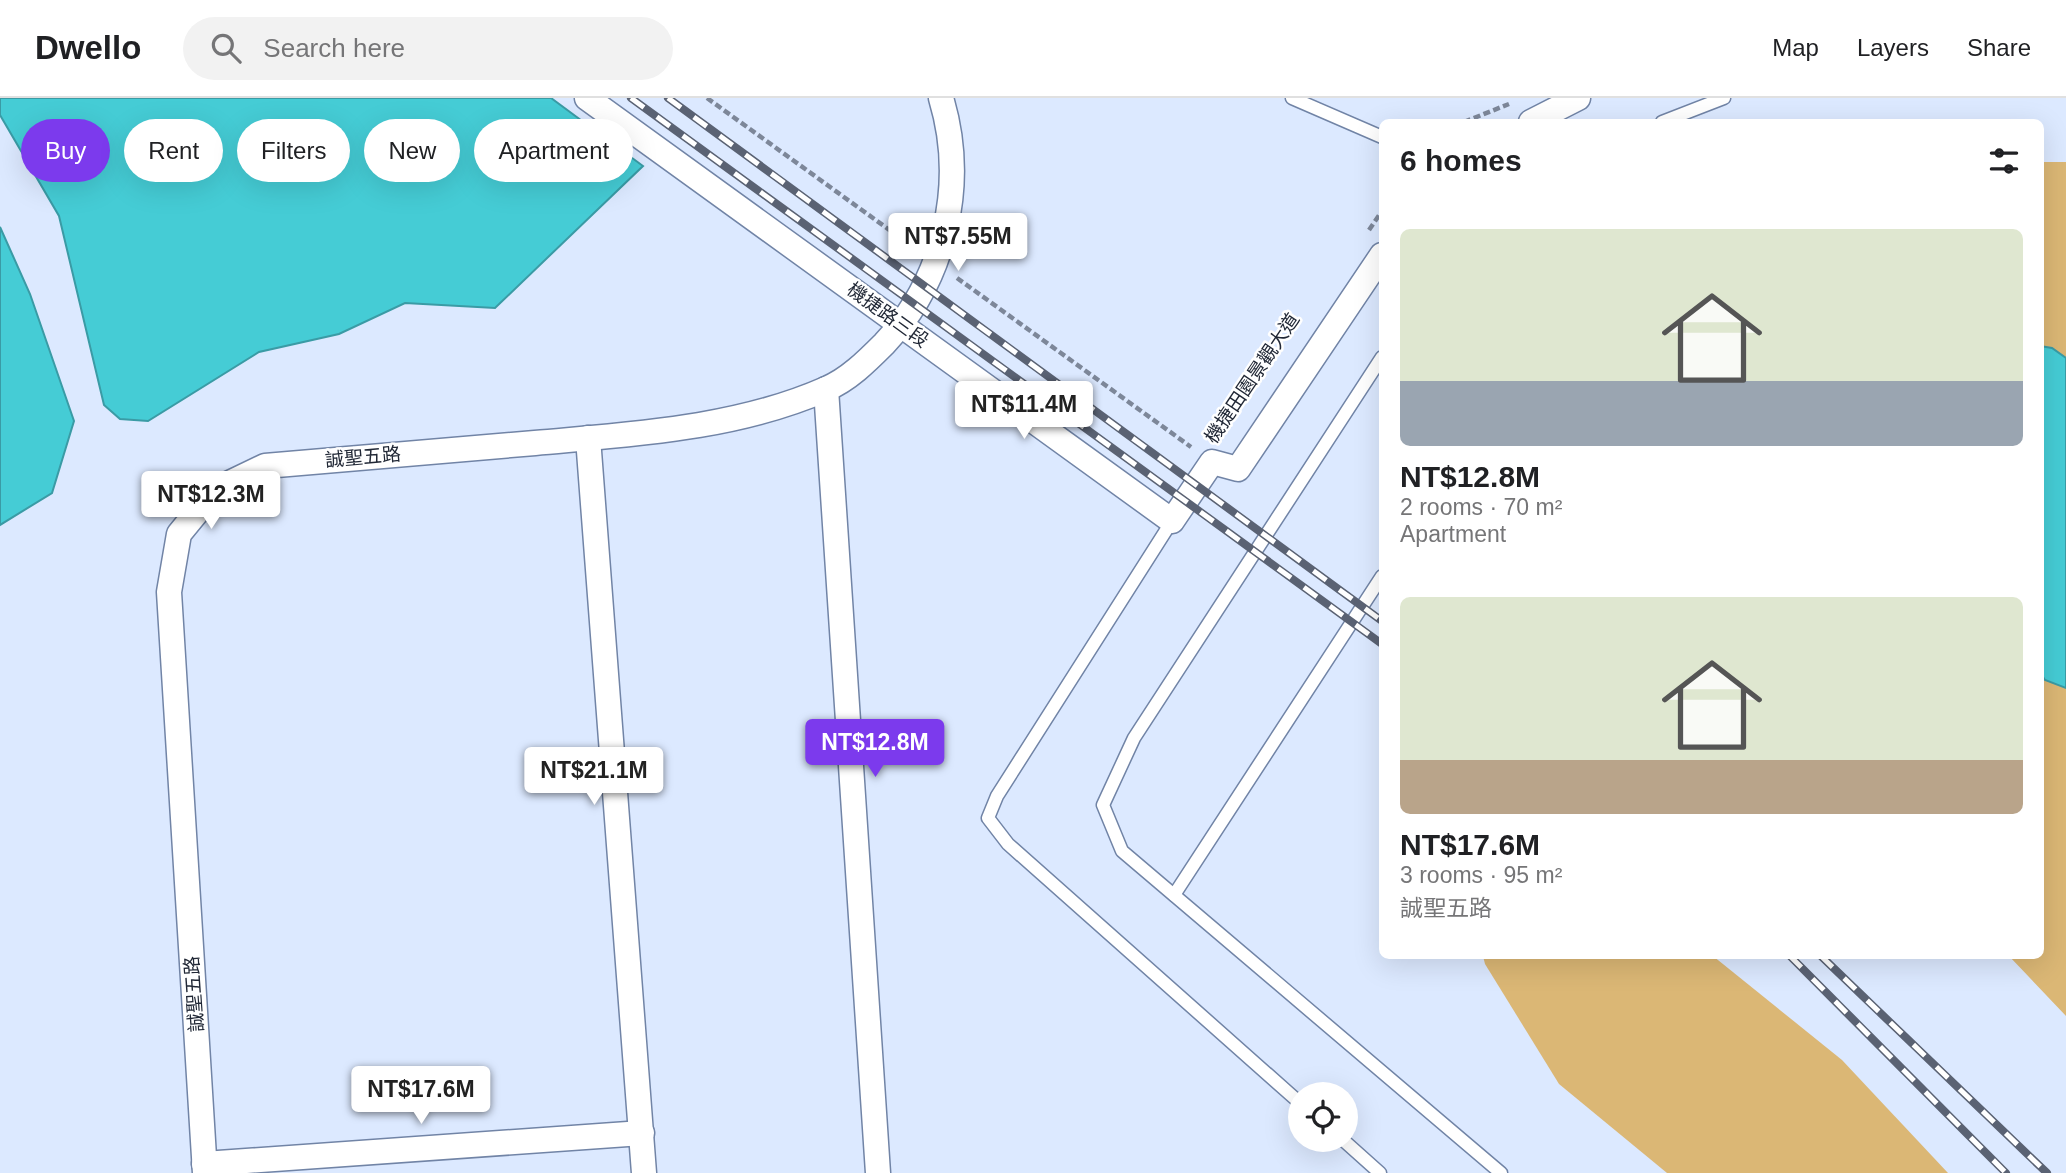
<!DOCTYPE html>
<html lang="en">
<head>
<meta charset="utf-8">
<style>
  body { margin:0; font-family:Helvetica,"Noto Sans TC",sans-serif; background:#f2f2f2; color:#202124; height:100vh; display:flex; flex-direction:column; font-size:26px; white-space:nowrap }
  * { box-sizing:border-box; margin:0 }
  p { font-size:23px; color:#757577 }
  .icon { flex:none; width:38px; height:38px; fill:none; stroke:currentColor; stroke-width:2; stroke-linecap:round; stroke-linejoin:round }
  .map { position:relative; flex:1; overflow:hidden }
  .sheet { position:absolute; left:1379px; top:21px; width:665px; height:840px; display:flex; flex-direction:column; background:#fff; border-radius:10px; box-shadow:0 7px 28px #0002 }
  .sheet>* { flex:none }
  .guide { position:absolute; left:21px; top:21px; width:665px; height:63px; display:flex; gap:14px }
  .fabs { position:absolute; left:1288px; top:984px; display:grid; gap:14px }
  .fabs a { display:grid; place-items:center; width:70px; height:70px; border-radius:50%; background:#fff; box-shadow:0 7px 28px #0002; font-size:35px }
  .price { position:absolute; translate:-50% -60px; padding:0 16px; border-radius:7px; background:#fff; color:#222; font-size:23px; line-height:46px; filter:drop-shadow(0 2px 4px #0008) }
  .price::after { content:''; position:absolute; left:50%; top:42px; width:21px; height:16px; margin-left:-10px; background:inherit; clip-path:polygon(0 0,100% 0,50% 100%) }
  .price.selected { background:#7c3aed; color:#fff }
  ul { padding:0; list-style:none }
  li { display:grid; align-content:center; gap:14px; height:371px; padding:0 21px }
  li span { display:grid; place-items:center; height:217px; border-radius:10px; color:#555 }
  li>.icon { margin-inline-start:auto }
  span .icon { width:126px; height:126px; fill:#fffc; stroke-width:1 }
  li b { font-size:30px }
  h2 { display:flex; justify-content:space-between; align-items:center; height:84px; padding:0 21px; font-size:30px }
  .pill { padding:0 24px; border-radius:32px; background:#fff; box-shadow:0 7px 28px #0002; font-size:24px; line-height:63px }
  .pill.selected { background:#7c3aed; color:#fff }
  header { display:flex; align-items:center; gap:42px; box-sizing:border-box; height:98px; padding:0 35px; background:#fff; border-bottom:2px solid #e0e0e0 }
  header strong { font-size:33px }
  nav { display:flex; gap:38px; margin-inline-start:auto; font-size:24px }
  .search { width:490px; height:63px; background:#f2f2f2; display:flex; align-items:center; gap:18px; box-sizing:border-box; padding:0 24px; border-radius:38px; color:#757577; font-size:26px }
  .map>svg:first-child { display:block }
</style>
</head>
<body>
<header>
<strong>Dwello</strong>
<div class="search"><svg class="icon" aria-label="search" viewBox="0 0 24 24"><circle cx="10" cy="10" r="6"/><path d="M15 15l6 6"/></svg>Search here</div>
<nav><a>Map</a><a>Layers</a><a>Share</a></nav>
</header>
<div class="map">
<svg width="2066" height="1075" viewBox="0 0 2066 1075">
  <rect width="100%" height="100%" fill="#dce9ff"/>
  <g fill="#dbb775">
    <polygon points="2040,64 2066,64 2066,918 2009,858 2040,858"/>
    <polygon points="1483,858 1713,858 1842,962 1948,1075 1667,1075 1559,986 1485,866"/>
  </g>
  <g fill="#45ccd5" stroke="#3a9ba5" stroke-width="2">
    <polygon points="0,0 551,0 643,68 495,210 405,205 339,236 259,254 148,323 120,321 104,307 59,118 0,17"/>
    <polygon points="0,129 30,196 74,323 52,395 0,427"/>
    <polygon points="2040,248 2052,250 2066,260 2066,590 2045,582 2041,576"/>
  </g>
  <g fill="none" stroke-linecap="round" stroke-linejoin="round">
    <defs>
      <g id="lane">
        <polyline points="1292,0 1382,39"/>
        <polyline points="1662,24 1724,0"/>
        <polyline points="1382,259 1134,640 1103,707 1122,753 1501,1075"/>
        <polyline points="1172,423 997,698 988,720 1008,746 1300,1005"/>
        <polyline points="1174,797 1382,478"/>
        <polyline points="1342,1041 1380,1075"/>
      </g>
      <g id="street">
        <polyline points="587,0 1172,423 1212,364 1238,371 1382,157"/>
        <polyline points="1531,24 1578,0"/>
        <polyline points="826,291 878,1075"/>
        <polyline points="588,340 644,1075"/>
        <polyline points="204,1066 642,1035"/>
        <path d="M205,1075L169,494L179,436L215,392L265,368C355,360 445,352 535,345C632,336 735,331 826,291C848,282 867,263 884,246C945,181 967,86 941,0"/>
      </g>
    </defs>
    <use href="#lane" stroke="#7184a6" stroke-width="15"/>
    <use href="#street" stroke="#7184a6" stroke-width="27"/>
    <g stroke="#7d8799" stroke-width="4.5" stroke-dasharray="7 3.5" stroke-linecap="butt">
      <polyline points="707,0 913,149"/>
      <polyline points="1464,24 1509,6"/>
      <polyline points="1369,132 1382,113"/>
      <polyline points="957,180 1191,349"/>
    </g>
    <use href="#lane" stroke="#fff" stroke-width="12"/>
    <use href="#street" stroke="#fff" stroke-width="24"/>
    <defs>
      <g id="rail">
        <polyline points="631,0 1382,546"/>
        <polyline points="668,0 1382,523"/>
        <polyline points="1790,858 2006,1075"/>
        <polyline points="1821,858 2047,1075"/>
      </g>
    </defs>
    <use href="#rail" stroke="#5a6273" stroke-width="8"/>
    <use href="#rail" stroke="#fff" stroke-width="5" stroke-dasharray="16" stroke-linecap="butt"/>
  </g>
  <g text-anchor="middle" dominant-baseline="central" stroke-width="5" stroke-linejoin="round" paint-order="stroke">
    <g font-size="19" fill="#212836" stroke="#fff">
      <text transform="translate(888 217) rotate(36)">機捷路三段</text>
      <text transform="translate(1252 280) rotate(-56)">機捷田園景觀大道</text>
      <text transform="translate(363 359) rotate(-5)">誠聖五路</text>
      <text transform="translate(194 896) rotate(-94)">誠聖五路</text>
    </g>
  </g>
</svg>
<div class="fabs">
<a><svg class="icon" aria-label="locate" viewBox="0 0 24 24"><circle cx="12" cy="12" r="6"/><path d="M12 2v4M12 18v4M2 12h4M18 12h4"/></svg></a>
</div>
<b class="price" style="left:958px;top:175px">NT$7.55M</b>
<b class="price" style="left:1024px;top:343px">NT$11.4M</b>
<b class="price" style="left:211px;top:433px">NT$12.3M</b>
<b class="price selected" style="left:875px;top:681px">NT$12.8M</b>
<b class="price" style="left:594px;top:709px">NT$21.1M</b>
<b class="price" style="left:421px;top:1028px">NT$17.6M</b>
<div class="guide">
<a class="pill selected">Buy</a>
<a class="pill">Rent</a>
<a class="pill">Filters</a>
<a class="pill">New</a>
<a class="pill">Apartment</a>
</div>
<section class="sheet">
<h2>6 homes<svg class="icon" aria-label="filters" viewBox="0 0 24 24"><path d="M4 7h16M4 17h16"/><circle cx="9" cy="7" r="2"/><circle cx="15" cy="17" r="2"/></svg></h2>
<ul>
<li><span style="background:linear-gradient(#dfe7d0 70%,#9aa5b1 0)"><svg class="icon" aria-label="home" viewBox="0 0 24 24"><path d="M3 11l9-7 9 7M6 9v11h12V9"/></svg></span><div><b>NT$12.8M</b><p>2 rooms · 70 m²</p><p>Apartment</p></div></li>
<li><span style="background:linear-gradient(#dfe7d0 75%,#b9a48a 0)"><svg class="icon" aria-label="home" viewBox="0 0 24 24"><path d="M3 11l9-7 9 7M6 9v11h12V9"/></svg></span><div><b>NT$17.6M</b><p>3 rooms · 95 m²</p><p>誠聖五路</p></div></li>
</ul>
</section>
</div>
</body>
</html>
